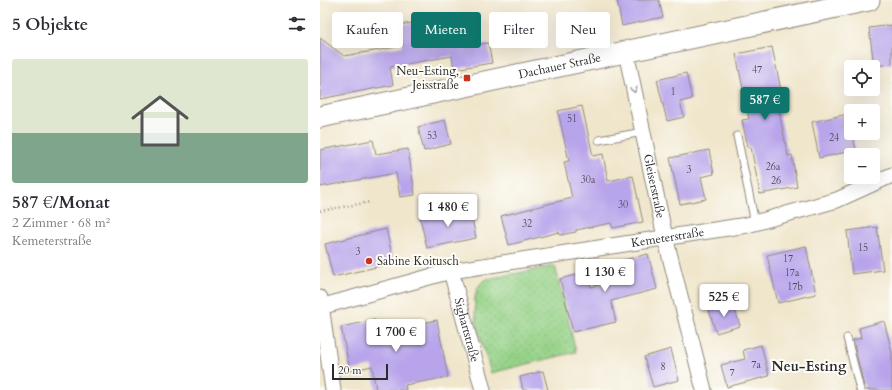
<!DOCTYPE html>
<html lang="de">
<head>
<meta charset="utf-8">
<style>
  body { margin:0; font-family:Cardo,serif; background:#f2f2f3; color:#2b2b33; height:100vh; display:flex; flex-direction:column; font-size:15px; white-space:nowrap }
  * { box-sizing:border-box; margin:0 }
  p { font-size:13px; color:#7c7c81 }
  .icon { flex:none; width:22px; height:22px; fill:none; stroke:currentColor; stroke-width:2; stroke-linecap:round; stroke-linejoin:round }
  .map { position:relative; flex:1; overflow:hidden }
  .panel { display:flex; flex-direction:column; background:#fff; width:320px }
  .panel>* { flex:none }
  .top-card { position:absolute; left:12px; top:12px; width:380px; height:36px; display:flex; gap:8px }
  .buttons { position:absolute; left:524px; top:60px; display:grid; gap:8px }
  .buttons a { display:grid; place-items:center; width:36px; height:36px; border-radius:4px; background:#fff; box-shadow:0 4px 16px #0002; font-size:20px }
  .scale { position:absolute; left:12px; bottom:10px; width:56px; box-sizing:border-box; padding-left:4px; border:2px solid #2b2b2b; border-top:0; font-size:11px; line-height:14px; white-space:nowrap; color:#2b2b2b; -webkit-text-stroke:3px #fdfcf7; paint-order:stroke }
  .price { position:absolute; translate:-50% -34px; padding:0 9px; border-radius:4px; background:#fff; color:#222; font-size:13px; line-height:26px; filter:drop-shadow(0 1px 2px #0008) }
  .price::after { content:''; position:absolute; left:50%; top:24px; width:12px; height:9px; margin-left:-6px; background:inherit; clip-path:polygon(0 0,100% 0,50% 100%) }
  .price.current { background:#0f766e; color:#fff }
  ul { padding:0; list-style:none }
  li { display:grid; align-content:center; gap:8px; height:212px; padding:0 12px }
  li span { display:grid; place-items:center; height:124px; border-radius:4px; color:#555 }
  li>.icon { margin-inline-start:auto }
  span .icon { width:72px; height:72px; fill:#fffc; stroke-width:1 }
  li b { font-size:17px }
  h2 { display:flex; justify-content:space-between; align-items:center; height:48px; padding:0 12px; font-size:17px }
  .pill { padding:0 14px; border-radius:4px; background:#fff; box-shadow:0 4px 16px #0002; font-size:14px; line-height:36px }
  .pill.current { background:#0f766e; color:#fff }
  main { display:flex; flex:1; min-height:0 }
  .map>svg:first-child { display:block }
</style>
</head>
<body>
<main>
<section class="panel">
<h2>5 Objekte<svg class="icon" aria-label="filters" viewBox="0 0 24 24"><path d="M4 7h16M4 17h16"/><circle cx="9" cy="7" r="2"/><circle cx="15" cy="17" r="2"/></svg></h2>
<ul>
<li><span style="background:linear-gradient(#dfe7d0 60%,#7fa58c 0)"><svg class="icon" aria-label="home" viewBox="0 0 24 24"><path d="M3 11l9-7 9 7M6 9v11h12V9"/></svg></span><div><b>587 €/Monat</b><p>2 Zimmer · 68 m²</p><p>Kemeterstraße</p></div></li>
</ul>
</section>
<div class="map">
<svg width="572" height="390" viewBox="0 0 572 390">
  <defs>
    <pattern id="grass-dots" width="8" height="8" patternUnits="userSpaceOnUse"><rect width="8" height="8" fill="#95d287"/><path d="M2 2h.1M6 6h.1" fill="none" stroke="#81b475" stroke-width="1.8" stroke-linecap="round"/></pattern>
  </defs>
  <rect width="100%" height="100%" fill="#fdfcf7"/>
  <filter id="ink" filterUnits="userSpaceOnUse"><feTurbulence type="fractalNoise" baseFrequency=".025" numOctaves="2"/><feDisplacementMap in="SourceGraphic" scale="8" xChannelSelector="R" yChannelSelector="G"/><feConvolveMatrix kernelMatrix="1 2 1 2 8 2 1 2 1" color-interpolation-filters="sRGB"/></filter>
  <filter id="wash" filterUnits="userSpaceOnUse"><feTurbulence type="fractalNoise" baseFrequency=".012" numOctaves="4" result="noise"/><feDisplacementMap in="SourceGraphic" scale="16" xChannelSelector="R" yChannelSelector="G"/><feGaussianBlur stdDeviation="0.9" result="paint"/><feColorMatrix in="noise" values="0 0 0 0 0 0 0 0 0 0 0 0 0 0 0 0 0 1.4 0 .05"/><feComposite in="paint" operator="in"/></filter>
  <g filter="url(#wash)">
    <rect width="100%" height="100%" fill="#f0e6cc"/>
    <path fill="url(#grass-dots)" stroke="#607e59" d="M235,266L256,352L171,373C165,351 140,290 167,279Z"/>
    <g id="blocks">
      <g fill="#b8a4eb">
        <polygon points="297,0 339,0 343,17 302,26"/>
        <polygon points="111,20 114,37 144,32 147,46 168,43 172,63 134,69 132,56 70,67 73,85 0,99 0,38 24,56 83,46 79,25"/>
        <polygon points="572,25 572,64 554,66 549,28"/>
        <polygon points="452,47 461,90 455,91 468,156 472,155 477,187 440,194 431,147 428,147 422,120 429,119 416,54"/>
        <polygon points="366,73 372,99 360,102 364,117 347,121 337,80"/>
        <polygon points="262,106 273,156 283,154 288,181 313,176 323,222 293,228 291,223 256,230 256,232 240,235 239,232 189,245 181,216 252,198 244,162 249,161 238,111"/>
        <polygon points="528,114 536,150 499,158 492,122"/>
        <polygon points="125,120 131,144 104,151 98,127"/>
        <polygon points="53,140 56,154 88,149 95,195 80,197 76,173 0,187 0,150"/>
        <polygon points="389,150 394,174 381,177 386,199 360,204 350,158"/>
        <polygon points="150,208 156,238 107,248 100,218"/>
        <polygon points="557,227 563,270 532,274 527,231"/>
        <polygon points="66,229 74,263 13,277 5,244"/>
        <polygon points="486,246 496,294 458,303 447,255"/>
        <polygon points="328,254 337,289 291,301 296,322 253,332 240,279 267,272 271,287 305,278 300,261"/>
        <polygon points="413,303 420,326 396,333 389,310"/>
        <polygon points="55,320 58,332 117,320 128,377 85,385 86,390 56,390 52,366 30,371 21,327"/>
        <polygon points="564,321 572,352 572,390 545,390 533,340 541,338 539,328"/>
        <polygon points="441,345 449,376 407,387 401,365 425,359 423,350"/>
        <polygon points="351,349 359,380 333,387 324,357"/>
        <polygon points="223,371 228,390 203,390 200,377"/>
      </g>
    </g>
  </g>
  <g filter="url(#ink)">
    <use href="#blocks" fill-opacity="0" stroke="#8e887c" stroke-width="1"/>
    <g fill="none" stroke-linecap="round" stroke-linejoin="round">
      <defs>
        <g id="lane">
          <polyline points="417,136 435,223"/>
          <polyline points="279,140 323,132"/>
          <polyline points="527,338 540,390"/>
        </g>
        <g id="street">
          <path id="s1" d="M306,52L345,237L384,390"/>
          <path id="s2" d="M131,271L163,390"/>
          <polyline points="0,298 13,390"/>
          <path id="s3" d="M0,307L131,271L427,225L517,200L572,175"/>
        </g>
        <g id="secondary">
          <path id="s4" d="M0,117L549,0"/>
        </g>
      </defs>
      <use href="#lane" stroke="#8e887c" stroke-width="9"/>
      <use href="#street" stroke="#8e887c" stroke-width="17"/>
      <use href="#secondary" stroke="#8e887c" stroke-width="23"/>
      <polyline stroke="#8e887c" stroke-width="2.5" stroke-dasharray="1 3" stroke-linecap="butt" points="0,211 50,202"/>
      <use href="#lane" stroke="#fff" stroke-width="7"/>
      <use href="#street" stroke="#fff" stroke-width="15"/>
      <use href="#secondary" stroke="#fff" stroke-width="21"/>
    </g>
    <defs><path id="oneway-chevron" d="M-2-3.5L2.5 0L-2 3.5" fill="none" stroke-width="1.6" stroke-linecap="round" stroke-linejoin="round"/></defs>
    <use stroke="#a0a0a0" href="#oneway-chevron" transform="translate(314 90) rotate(77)"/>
  </g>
  <g fill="#c8321e" stroke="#fdfcf7" stroke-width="1.5">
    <rect x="143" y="74" width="8" height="8" rx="2"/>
    <circle cx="49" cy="261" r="4"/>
  </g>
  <g text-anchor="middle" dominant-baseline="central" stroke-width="4" stroke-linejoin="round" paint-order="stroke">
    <g font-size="10" fill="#4e495b">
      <text x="437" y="70">47</text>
      <text x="353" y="92">1</text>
      <text x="252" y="119">51</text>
      <text x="112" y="136">53</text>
      <text x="514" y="138">24</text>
      <text x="453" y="167">26a</text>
      <text x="369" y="170">3</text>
      <text x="268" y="180">30a</text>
      <text x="456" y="181">26</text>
      <text x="303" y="205">30</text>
      <text x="207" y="224">32</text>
      <text x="543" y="248">15</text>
      <text x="38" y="252">3</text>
      <text x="468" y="259">17</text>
      <text x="472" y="273">17a</text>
      <text x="475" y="287">17b</text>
      <text x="436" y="365">7a</text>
      <text x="343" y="367">8</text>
      <text x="412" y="373">7</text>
    </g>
    <g font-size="12" fill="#2b2b2b" stroke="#fdfcf7">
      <text stroke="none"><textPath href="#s4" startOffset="245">Dachauer Straße</textPath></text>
      <text stroke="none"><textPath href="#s1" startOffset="137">Gleiserstraße</textPath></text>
      <text stroke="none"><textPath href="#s3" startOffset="355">Kemeterstraße</textPath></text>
      <text stroke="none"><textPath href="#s2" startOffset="61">Sighartstraße</textPath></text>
    </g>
    <g font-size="12" fill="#2b2b2b" stroke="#fdfcf7" text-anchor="end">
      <text x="139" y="71">Neu-Esting,<tspan x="139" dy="14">Jeisstraße</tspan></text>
      <text x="57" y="261" text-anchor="start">Sabine Koitusch</text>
    </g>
    <g font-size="14" font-weight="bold" fill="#2b2b2b" stroke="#fdfcf7">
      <text x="489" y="366">Neu-Esting</text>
    </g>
  </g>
</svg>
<div class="buttons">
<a><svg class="icon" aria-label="locate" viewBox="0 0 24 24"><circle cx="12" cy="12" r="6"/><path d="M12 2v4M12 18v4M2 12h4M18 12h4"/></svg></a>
<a>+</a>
<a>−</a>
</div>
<div class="scale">20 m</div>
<b class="price current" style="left:445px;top:121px">587 €</b>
<b class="price" style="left:128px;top:228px">1 480 €</b>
<b class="price" style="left:285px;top:293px">1 130 €</b>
<b class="price" style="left:404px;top:318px">525 €</b>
<b class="price" style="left:76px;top:353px">1 700 €</b>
<div class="top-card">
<a class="pill">Kaufen</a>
<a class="pill current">Mieten</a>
<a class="pill">Filter</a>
<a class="pill">Neu</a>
</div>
</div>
</main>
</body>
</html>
